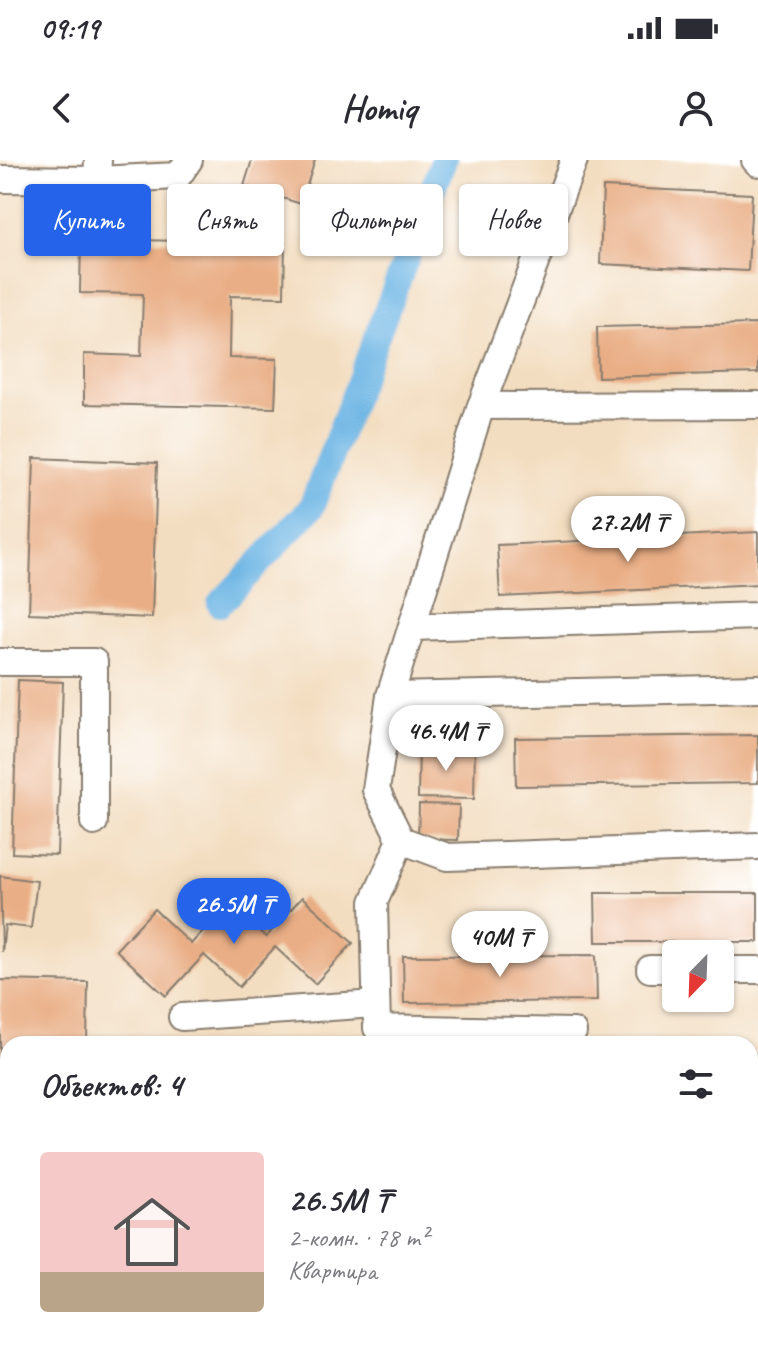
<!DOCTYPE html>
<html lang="ru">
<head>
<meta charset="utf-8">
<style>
  body { margin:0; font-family:Caveat,sans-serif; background:#f7f7f7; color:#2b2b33; height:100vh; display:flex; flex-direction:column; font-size:30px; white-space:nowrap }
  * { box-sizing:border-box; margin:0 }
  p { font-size:26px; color:#7c7c81 }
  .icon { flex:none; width:44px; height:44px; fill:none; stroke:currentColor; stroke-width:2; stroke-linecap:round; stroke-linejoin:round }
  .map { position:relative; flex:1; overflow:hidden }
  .panel { position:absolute; left:0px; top:876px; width:758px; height:314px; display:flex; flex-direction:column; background:#fff; border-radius:24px 24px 0 0; box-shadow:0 2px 6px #0004 }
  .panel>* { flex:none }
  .guide { position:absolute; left:24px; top:24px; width:710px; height:72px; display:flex; gap:16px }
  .needle { width:52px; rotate:203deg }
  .fabs { position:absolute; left:662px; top:780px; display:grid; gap:16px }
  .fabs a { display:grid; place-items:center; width:72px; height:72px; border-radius:8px; background:#fff; box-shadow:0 2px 6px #0004; font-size:40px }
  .price { position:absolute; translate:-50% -68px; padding:0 18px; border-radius:28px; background:#fff; color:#222; font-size:26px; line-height:52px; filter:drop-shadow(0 2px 4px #0008) }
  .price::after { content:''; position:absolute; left:50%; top:48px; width:24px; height:18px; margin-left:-12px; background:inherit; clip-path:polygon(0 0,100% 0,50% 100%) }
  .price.current { background:#2563eb; color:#fff }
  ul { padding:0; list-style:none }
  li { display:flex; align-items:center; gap:24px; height:200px; padding:0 40px }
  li+li { border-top:2px solid #e1e1e2 }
  li span { display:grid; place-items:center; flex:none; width:224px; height:160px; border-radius:8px; color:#555 }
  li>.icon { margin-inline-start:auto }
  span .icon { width:96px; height:96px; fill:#fffc; stroke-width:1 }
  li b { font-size:34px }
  h2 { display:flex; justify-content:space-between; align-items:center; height:96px; padding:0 40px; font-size:34px }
  .tag { padding:0 28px; border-radius:8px; background:#fff; box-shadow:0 2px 6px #0004; font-size:28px; line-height:72px }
  .tag.current { background:#2563eb; color:#fff }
  .status { display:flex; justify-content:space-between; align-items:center; height:56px; padding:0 40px; background:#fff; direction:ltr }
  .status svg { height:22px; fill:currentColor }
  header { display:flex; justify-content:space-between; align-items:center; height:104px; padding:0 40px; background:#fff; font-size:36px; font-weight:700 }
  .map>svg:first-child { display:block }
</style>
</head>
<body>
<div class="status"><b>09:19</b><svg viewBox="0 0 49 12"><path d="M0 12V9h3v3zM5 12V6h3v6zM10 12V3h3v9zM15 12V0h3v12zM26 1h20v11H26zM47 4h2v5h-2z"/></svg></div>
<header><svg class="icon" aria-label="back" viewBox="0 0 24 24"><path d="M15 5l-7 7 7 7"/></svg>Homiq<svg class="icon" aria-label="person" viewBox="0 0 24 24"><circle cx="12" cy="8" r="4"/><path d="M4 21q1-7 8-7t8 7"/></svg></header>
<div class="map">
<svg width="758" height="1189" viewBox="0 0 758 1189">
  <rect width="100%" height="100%" fill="#fff"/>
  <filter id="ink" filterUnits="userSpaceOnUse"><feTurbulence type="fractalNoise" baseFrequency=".0125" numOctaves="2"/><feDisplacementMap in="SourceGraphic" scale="16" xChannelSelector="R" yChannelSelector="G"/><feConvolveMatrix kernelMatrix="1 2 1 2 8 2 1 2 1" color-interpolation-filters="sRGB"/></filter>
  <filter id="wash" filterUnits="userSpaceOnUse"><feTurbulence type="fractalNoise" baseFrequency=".006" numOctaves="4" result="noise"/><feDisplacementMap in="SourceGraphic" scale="32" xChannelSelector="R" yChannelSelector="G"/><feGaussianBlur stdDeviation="1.8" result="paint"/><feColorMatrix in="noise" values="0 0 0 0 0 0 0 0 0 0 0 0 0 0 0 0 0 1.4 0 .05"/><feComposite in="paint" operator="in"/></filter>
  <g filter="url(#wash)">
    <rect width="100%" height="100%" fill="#f3ddc0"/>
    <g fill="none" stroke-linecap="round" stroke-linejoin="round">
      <polyline stroke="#6db5e4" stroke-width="26" points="220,444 311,348 444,0"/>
    </g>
    <g id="blocks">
      <g fill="#e9ae85">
        <polygon points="252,0 315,0 301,44 244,26"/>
        <polygon points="603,27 752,34 748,111 600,104"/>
        <polygon points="81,79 285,83 284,137 230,136 229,198 277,199 275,248 84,244 84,194 141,196 143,134 80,133"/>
        <polygon points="758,164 758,213 598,217 597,167"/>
        <polygon points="34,298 157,303 152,458 29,453"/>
        <polygon points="758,372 758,424 500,437 497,385"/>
        <polygon points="18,520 63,522 57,695 12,693"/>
        <polygon points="758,575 758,623 516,626 515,578"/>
        <polygon points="419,587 475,588 474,639 418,638"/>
        <polygon points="419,644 459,645 458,680 418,679"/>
        <polygon points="0,716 37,721 31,768 5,765 2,792"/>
        <polygon points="595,733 758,733 758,782 596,782"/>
        <polygon points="302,737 353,783 315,824 275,787 239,827 204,795 166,836 116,790 154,749 191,784 229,742 266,777"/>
        <polygon points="596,795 597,841 404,843 403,796"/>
        <polygon points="0,820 88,822 87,884 8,884 8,935 0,935"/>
        <rect x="0" y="954" width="8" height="16"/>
      </g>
    </g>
  </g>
  <g filter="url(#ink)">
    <use href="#blocks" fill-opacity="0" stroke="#887c6e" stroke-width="2"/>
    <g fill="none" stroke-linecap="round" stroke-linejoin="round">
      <polyline stroke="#c8b69f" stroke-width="26" stroke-dasharray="26 13" stroke-linecap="butt" points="0,1047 8,1055"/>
      <defs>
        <g id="minor">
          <polyline points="574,0 481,246 390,536 376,630 401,680 447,697 758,686"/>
          <polyline points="755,0 758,3"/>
          <polyline points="0,19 97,20 98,0"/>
          <polyline points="97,20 178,16 189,0"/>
          <polyline points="481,246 758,245"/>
          <polyline points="412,467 758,456"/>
          <polyline points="0,502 94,502 94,662"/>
          <polyline points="390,536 758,528"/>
          <polyline points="401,680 374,742 377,868 573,872"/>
          <polyline points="650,809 676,809"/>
          <polyline points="720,810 758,810"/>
          <polyline points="182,857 376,844"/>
          <polyline points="750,960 758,957"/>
          <polyline points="750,1061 758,1061"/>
          <polyline points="0,1164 8,1172"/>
          <polyline points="22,1182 31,1189"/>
          <polyline points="722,1182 722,1189"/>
          <polyline points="82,1189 82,1182"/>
        </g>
      </defs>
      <use href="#minor" stroke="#887c6e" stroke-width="30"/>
      <use href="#minor" stroke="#fff" stroke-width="26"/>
    </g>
  </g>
</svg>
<div class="fabs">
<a><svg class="needle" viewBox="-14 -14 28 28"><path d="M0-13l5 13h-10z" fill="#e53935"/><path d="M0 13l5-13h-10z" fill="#7c7c81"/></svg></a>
</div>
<b class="price" style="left:628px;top:404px">27.2M ₸</b>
<b class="price" style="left:446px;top:613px">46.4M ₸</b>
<b class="price current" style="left:234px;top:786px">26.5M ₸</b>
<b class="price" style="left:500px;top:819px">40M ₸</b>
<div class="guide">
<a class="tag current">Купить</a>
<a class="tag">Снять</a>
<a class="tag">Фильтры</a>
<a class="tag">Новое</a>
</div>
<section class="panel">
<h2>Объектов: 4<svg class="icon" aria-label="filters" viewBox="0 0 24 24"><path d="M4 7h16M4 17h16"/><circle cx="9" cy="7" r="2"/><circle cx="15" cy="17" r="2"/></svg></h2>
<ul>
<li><span style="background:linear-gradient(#f6c9c9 75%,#b9a48a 0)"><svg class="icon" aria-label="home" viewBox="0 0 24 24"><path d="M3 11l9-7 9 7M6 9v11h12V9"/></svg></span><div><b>26.5M ₸</b><p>2-комн. · 78 m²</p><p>Квартира</p></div></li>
</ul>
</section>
</div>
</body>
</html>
